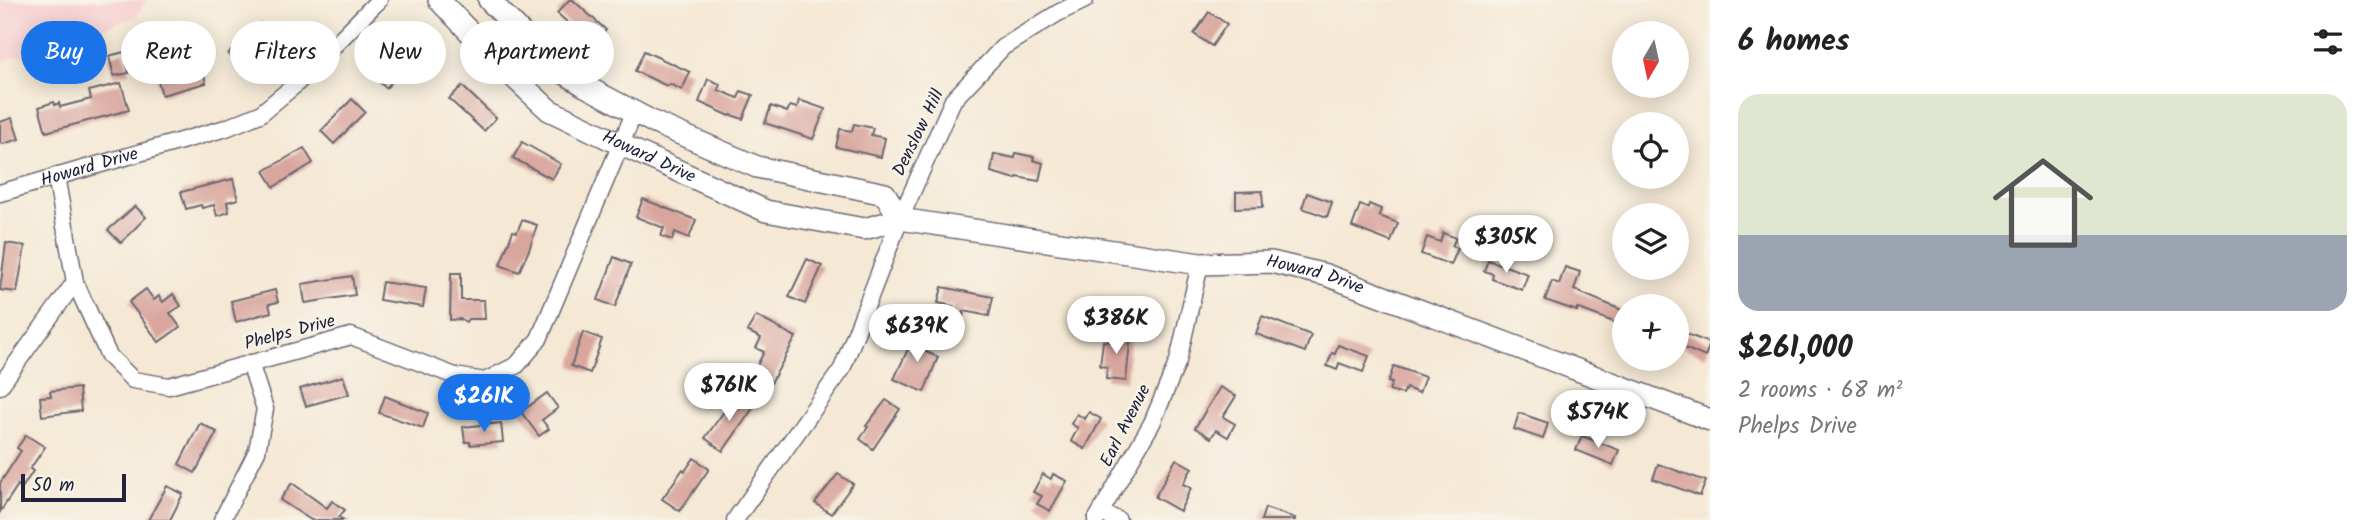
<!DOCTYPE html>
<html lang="en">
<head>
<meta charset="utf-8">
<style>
  body { margin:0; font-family:Kalam,sans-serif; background:#f6f6f6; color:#222; height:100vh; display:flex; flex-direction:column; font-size:26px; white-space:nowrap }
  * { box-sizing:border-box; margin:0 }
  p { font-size:23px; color:#767676 }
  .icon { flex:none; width:38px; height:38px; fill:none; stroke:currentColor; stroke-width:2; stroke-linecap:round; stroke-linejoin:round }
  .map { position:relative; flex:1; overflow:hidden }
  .side { display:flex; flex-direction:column; background:#fff; width:665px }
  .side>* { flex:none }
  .banner { position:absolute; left:21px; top:21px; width:665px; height:63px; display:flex; gap:14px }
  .needle { width:46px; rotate:189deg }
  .tools { position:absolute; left:1612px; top:21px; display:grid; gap:14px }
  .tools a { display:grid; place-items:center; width:77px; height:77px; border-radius:50%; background:#fff; box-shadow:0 4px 18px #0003; font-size:35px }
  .scale { position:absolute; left:21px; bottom:18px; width:105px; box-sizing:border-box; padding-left:7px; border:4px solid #22223b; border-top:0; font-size:19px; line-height:24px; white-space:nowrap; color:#22223b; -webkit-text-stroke:5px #f7f3e8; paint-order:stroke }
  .price { position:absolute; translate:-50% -60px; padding:0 16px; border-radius:24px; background:#fff; color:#222; font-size:23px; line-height:46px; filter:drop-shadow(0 2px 4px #0008) }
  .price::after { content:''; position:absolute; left:50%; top:42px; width:21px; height:16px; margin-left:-10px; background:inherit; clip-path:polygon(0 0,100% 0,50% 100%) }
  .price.on { background:#1a73e8; color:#fff }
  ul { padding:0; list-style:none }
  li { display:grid; align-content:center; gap:14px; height:371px; padding:0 28px }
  li span { display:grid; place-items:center; height:217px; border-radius:21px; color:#555 }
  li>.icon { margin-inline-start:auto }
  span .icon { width:126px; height:126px; fill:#fffc; stroke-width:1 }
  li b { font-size:30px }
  h2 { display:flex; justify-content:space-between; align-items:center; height:84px; padding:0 28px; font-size:30px }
  .pill { padding:0 24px; border-radius:32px; background:#fff; box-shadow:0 4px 18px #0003; font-size:24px; line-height:63px }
  .pill.on { background:#1a73e8; color:#fff }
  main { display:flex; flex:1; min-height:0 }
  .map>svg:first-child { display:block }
</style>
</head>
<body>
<main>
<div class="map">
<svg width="1710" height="520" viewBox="0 0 1710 520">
  <rect width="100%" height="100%" fill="#f7f3e8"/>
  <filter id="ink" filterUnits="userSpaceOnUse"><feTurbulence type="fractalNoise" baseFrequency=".0143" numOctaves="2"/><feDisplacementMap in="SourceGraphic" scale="14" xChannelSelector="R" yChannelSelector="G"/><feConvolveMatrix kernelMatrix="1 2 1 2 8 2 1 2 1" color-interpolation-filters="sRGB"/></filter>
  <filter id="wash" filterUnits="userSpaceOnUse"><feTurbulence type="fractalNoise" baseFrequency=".00686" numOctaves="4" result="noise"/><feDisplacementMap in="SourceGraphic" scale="28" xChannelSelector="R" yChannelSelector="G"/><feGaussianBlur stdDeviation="1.57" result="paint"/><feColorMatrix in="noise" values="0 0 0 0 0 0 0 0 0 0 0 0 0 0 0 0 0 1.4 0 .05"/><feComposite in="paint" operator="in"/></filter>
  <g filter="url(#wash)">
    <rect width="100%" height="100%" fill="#f5e8d4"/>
    <polygon fill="#f7cfd0" points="0,0 147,0 136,17 0,62"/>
    <g id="blocks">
      <g fill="#d9a69e">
        <polygon points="569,0 573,0 606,30 592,45 586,39 583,40 581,35 557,13"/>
        <polygon points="1209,12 1227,24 1212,46 1194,34"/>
        <polygon points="260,23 273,34 241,67 228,54"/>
        <polygon points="406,41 419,53 386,88 373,76"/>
        <polygon points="644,51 690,72 682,90 670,84 667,86 635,71"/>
        <polygon points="124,52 129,73 114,76 109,56"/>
        <polygon points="202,66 206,83 162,95 157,78"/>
        <polygon points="708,79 720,84 718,90 738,98 741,91 753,95 743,119 731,115 730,116 699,102"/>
        <polygon points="121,83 129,110 46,132 39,107 54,102 55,105 59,103 60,107 91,99 89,91"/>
        <polygon points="462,86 496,118 484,131 449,99"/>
        <polygon points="352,99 365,112 334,144 321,131"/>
        <polygon points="799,100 825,109 813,139 765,123 771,106 787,112 790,106 797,108"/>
        <polygon points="12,118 19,139 3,144 0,143 0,122"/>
        <polygon points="854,124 873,128 871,135 885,138 881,157 836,147 840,129 852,131"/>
        <polygon points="522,142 561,164 552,179 513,158"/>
        <polygon points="304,148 313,163 274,187 264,171"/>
        <polygon points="1016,153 1034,157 1033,160 1043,163 1039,181 1017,177 1016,179 991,172 994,154 1015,158"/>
        <polygon points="233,179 238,199 227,202 229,212 217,216 214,205 202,208 201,205 186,209 181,192"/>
        <polygon points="1262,191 1263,207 1236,208 1236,192"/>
        <polygon points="1307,193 1332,202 1327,217 1302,208"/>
        <polygon points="643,199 696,220 689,238 675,232 672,240 661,236 664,228 636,217"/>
        <polygon points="1369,204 1381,209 1379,216 1398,223 1391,242 1352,227 1360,205 1368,208"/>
        <polygon points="135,206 146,217 121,243 108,230"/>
        <polygon points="522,220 537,225 529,250 519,272 500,265 513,231 517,232"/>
        <polygon points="1443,233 1456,238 1452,246 1458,248 1451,265 1421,254 1427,237 1440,242"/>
        <polygon points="6,243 25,246 17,292 0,290"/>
        <polygon points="614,257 631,264 615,307 598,300"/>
        <polygon points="807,259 822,266 805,304 789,297"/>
        <polygon points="1488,260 1528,274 1522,290 1492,279 1493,274 1484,271"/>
        <polygon points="1565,267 1580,272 1574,290 1624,311 1624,326 1577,308 1577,311 1545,300 1552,281 1559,284"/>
        <polygon points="451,273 461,273 461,300 484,300 485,319 468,319 466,322 461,319 450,320"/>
        <polygon points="352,276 355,295 305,303 302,284"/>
        <polygon points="382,282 426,288 423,307 379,300"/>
        <polygon points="942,287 993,297 989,316 964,311 962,320 951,317 953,306 938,303"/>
        <polygon points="146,289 154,300 159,296 163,302 173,294 181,306 170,313 180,327 159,342 129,302"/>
        <polygon points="275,290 278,302 269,304 271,312 236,322 231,301"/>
        <polygon points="756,316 796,337 771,383 753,373 764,352 756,348 761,338 747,331"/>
        <polygon points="1262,316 1311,335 1305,352 1256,334"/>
        <polygon points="1676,330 1710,343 1705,357 1676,344"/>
        <polygon points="583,332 602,339 590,373 571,366"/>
        <polygon points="916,332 931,339 926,352 938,357 924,392 894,379"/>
        <polygon points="1113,332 1131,333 1126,381 1106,379 1107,367 1100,366 1103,341 1112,342"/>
        <polygon points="1338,345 1369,356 1363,372 1339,363 1337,370 1327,366 1332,353 1335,354"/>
        <polygon points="1394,366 1425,377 1419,393 1406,388 1403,394 1389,390 1392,383 1388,382"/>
        <polygon points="343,376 349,394 306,406 300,389"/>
        <polygon points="1220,387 1236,396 1223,417 1235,424 1228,437 1216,430 1211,438 1195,428"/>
        <polygon points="79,388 81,411 42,416 40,397 51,396 50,391"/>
        <polygon points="547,393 558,408 542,420 549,429 539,436 521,412"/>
        <polygon points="385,396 428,413 423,428 379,413"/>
        <polygon points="735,396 753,408 723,451 705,438"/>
        <polygon points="886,400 900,409 873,449 860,439 868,427 866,426"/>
        <polygon points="1089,412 1101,419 1085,449 1071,441 1078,428 1071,424 1077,414 1085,419"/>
        <polygon points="1519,413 1548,423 1543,439 1514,429"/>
        <polygon points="200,423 217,432 195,473 179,464"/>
        <polygon points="501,423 503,442 470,445 470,442 465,442 463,427"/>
        <polygon points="26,435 45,447 30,469 33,471 22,488 18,485 0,512 0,483 21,451 17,448"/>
        <polygon points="1582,436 1619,450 1613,465 1576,450"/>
        <polygon points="694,458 709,469 680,511 662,499 683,469 685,471"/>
        <polygon points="1176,459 1192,468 1183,484 1191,488 1180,511 1155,497"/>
        <polygon points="1658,464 1706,481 1700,496 1653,479"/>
        <polygon points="838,474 853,484 831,514 815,503"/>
        <polygon points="1043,474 1051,479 1053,474 1067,481 1050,511 1037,504 1042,496 1033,492"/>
        <polygon points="292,483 327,508 332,501 345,510 339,517 344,520 311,520 280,500"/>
        <polygon points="167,486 183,494 170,520 148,520"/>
        <polygon points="1265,508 1295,518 1295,520 1261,520"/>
      </g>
    </g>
  </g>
  <g filter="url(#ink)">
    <use href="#blocks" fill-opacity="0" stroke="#6c6771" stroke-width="2"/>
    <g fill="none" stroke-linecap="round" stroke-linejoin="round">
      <defs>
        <g id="minor">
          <polyline points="56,176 75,282 109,356 133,380 169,386 351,336 455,376 485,381 517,365 539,339 634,113"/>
          <path id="s1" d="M0,193L226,128L260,114L295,85L379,0"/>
          <polyline points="0,386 75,282"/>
          <polyline points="1101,513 1118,520"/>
          <polyline points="222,520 257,451 265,409 250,363"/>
          <polyline points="735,520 842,369 900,219 953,100 1003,47 1058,13 1085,0"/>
          <polyline points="1096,520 1152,423 1178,361 1200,264"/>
        </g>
        <g id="tertiary">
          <path id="s2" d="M439,0L504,68L549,110L622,145L766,211L864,229L900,219L1200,264L1271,262L1326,275L1710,420"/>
          <polyline points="489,0 555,67 585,86 655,123 757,167 885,194 900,219"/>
        </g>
      </defs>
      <use href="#minor" stroke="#6c6771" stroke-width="19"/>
      <use href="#tertiary" stroke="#6c6771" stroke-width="24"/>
      <use href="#minor" stroke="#fff" stroke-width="16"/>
      <use href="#tertiary" stroke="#fff" stroke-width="21"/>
    </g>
  </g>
  <g text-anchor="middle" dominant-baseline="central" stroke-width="5" stroke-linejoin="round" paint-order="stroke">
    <g font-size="18" fill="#22223b" stroke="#f7f3e8">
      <text transform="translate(919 133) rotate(-64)">Denslow Hill</text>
      <text stroke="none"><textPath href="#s2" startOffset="266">Howard Drive</textPath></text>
      <text stroke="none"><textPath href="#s1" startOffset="93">Howard Drive</textPath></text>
      <text stroke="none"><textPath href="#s2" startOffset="952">Howard Drive</textPath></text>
      <text transform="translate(290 333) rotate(-15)">Phelps Drive</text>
      <text transform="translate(1126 426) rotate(-63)">Earl Avenue</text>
    </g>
  </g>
</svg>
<div class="tools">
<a><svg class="needle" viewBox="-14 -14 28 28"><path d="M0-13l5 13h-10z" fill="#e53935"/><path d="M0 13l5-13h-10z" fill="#767676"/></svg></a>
<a><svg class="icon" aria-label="locate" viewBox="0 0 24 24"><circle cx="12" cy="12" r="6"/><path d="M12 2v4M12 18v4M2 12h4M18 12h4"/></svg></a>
<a><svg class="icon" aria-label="layers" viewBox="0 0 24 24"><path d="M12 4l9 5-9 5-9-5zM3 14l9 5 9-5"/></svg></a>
<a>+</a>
</div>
<div class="scale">50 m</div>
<b class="price" style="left:1506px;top:275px">$305K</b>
<b class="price" style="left:1116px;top:356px">$386K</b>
<b class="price" style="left:917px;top:364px">$639K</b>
<b class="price" style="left:729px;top:423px">$761K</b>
<b class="price on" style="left:484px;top:434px">$261K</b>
<b class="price" style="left:1598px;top:450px">$574K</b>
<div class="banner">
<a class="pill on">Buy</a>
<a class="pill">Rent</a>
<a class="pill">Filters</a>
<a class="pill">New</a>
<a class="pill">Apartment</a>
</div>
</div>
<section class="side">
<h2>6 homes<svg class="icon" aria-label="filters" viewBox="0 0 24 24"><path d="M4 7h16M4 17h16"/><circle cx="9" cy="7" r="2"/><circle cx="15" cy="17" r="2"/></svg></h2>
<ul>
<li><span style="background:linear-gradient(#dfe7d0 65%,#9aa5b1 0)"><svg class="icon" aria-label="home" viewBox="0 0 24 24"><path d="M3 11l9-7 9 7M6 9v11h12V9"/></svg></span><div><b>$261,000</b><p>2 rooms · 68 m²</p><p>Phelps Drive</p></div></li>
</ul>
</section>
</main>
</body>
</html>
